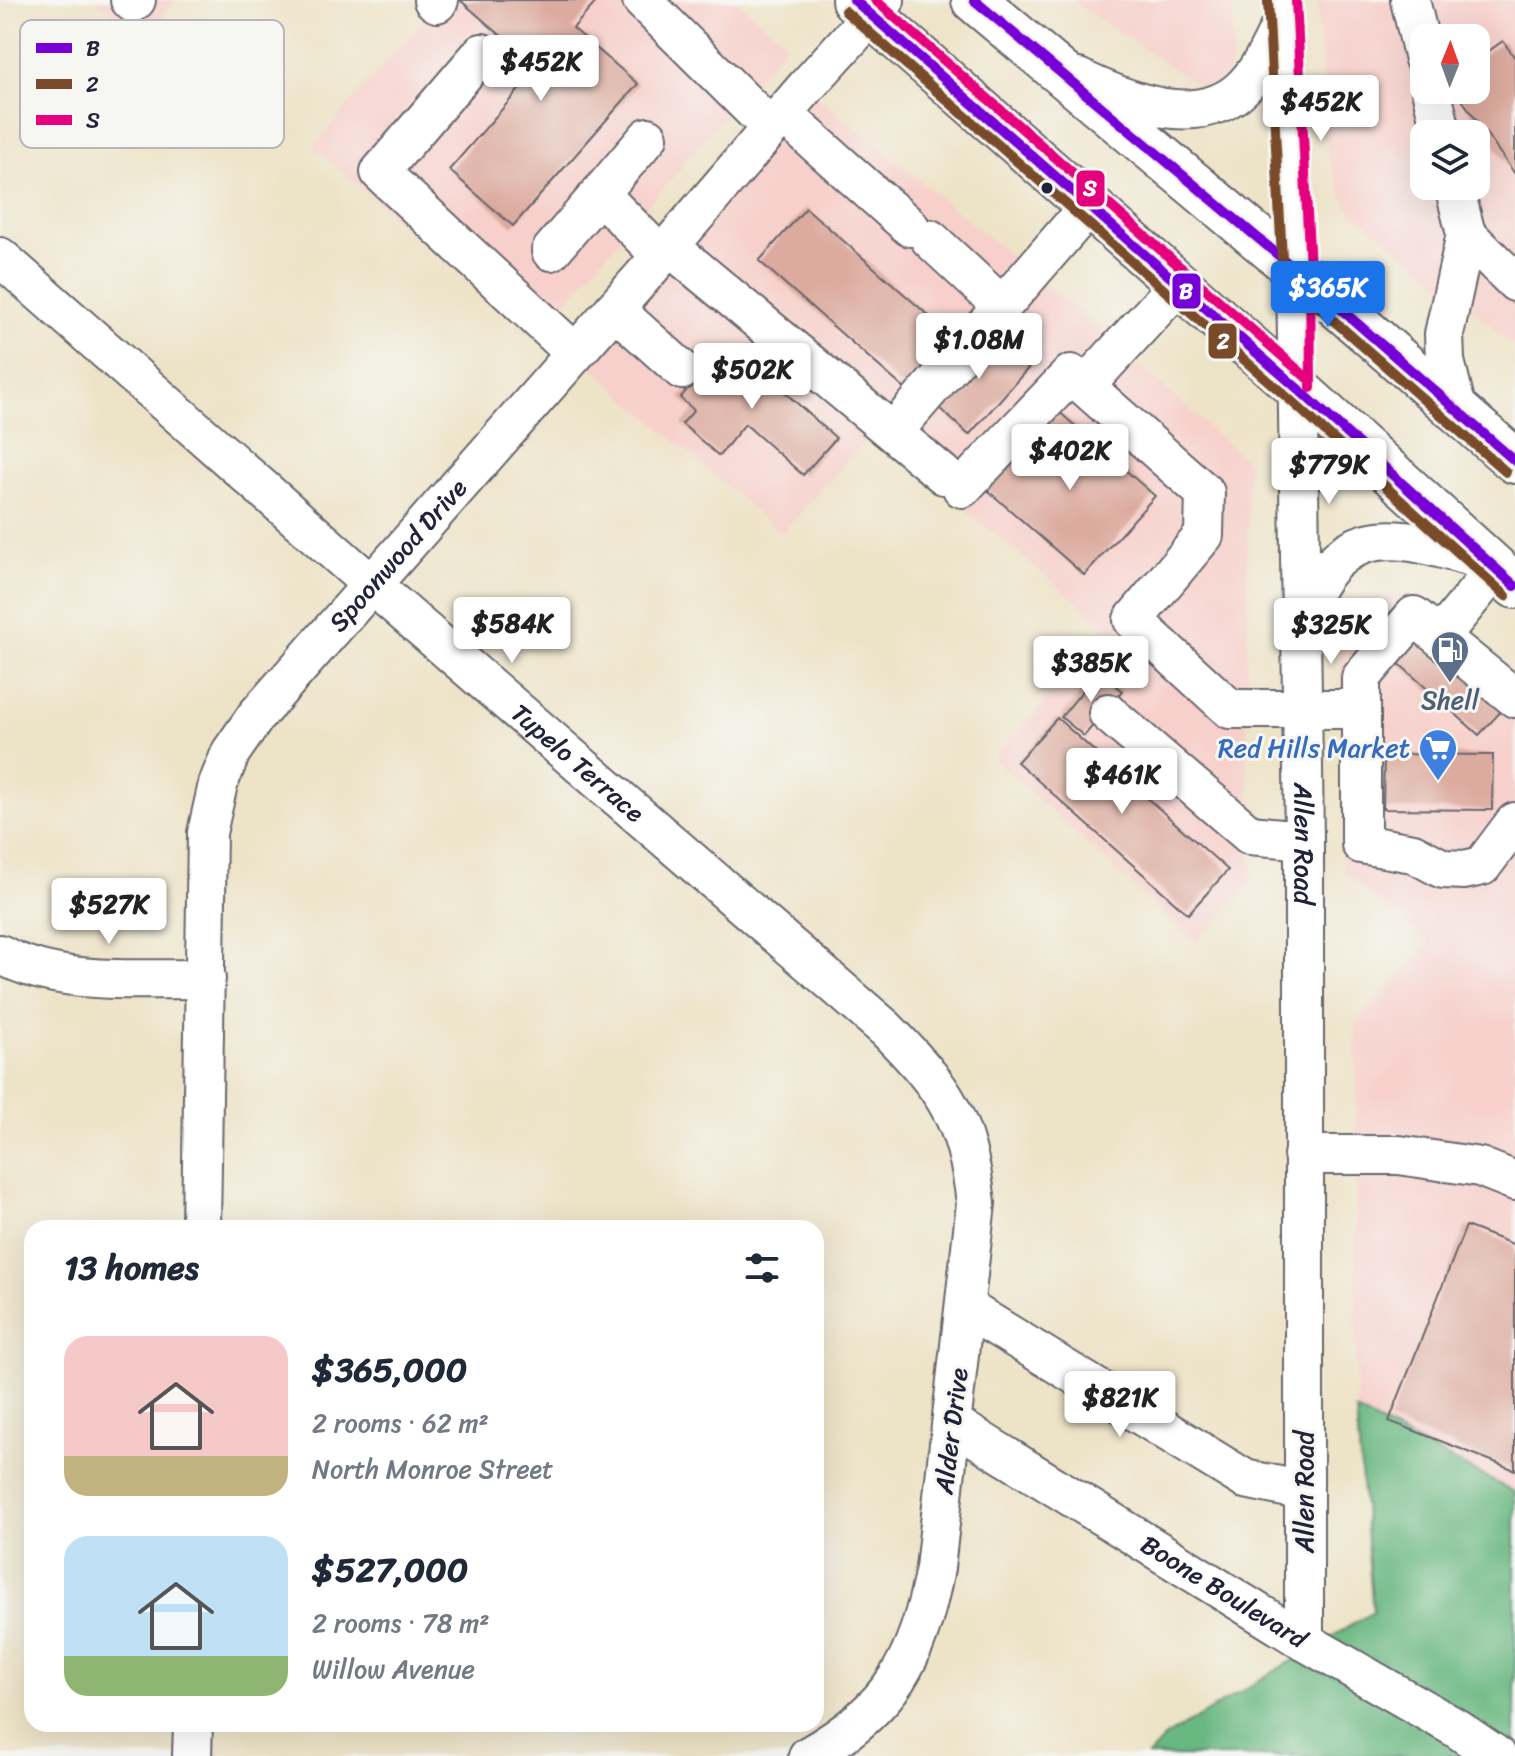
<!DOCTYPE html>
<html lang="en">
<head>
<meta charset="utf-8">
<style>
  body { margin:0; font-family:Sriracha,sans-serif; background:#f6f6f7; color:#1f2937; height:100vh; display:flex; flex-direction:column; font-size:30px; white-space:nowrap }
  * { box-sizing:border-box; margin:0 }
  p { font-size:26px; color:#747a83 }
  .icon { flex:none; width:44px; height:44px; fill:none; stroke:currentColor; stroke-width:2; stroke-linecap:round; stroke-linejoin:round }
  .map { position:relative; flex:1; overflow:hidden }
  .drawer { position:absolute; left:24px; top:1220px; width:800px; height:512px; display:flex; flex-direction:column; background:#fff; border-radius:24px; box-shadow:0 8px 32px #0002 }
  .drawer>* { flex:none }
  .needle { width:52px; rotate:1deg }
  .buttons { position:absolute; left:1410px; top:24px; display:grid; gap:16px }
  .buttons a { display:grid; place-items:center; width:80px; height:80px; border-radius:16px; background:#fff; box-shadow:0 8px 32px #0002; font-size:40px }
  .price { position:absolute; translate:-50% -68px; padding:0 18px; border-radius:8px; background:#fff; color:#222; font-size:26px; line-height:52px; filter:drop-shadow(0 2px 4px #0008) }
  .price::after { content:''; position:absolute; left:50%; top:48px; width:24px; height:18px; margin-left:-12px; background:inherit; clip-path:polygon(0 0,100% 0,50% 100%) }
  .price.selected { background:#1a73e8; color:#fff }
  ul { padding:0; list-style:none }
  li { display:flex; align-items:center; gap:24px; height:200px; padding:0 40px }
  li span { display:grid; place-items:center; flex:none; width:224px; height:160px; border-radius:24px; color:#555 }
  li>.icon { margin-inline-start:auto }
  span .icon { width:96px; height:96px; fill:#fffc; stroke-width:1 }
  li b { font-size:34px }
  h2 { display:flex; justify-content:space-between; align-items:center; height:96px; padding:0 40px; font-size:34px }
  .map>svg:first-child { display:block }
</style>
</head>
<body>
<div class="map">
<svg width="1515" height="1756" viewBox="0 0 1515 1756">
  <rect width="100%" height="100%" fill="#f6f6f2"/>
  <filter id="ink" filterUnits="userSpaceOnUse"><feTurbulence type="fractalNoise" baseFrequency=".0125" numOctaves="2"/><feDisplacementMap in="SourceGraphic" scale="16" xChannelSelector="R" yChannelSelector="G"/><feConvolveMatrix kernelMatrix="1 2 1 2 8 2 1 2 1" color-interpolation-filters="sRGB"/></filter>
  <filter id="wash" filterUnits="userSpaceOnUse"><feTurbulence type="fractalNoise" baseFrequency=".006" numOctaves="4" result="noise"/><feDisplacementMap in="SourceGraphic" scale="32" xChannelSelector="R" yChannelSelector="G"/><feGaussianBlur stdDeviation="1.8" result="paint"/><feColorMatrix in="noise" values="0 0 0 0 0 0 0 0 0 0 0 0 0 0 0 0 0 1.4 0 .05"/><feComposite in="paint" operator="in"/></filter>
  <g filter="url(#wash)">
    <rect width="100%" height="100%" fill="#ede3c7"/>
    <g fill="#f7d0cb" fill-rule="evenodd">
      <polygon points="95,0 176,0 142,40"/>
      <polygon points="419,0 736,0 787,43 536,337 313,147 430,10"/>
      <polygon points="1071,0 1232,0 1233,57 1225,85 1214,96"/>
      <path d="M1317,0H1515V348L1477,313L1347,207L1328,158ZM1424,38H1476V90H1424ZM1424,134H1476V186H1424Z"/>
      <polygon points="806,87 1085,317 1248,462 1247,741 1253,882 1196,943 993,758 1110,629 872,433 781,534 575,353"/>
      <polygon points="1420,594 1515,682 1515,1492 1356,1411 1356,1023 1431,945 1343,872 1340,650 1360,618 1388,596"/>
    </g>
    <polygon fill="#6ab881" stroke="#466d5e" stroke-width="2" points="1356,1411 1515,1492 1515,1756 1148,1756 1167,1736 1373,1612"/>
    <g id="blocks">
      <g fill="#dcaa9e">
        <polygon points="460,0 598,0 573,28 638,84 513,226 449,170 538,68"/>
        <polygon points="1503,41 1515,58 1515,174 1455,90 1476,90 1476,60"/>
        <polygon points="806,208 953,337 906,390 759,261"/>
        <polygon points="989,328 1031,365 969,435 927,397"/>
        <polygon points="743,348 782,382 779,387 836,438 803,475 745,424 719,456 682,424 694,410 680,398 719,352 731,362"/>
        <polygon points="1057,410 1155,496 1084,575 986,489"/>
        <polygon points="1421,633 1505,707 1479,735 1396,661"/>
        <polygon points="1098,672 1122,691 1084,736 1061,717"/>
        <polygon points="1057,718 1228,870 1188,914 1017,762"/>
        <polygon points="1384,754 1493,755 1492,810 1383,809"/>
        <polygon points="1466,1226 1515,1245 1515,1470 1389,1421"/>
      </g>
    </g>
  </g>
  <g filter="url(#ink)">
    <use href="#blocks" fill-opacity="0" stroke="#69666c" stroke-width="2"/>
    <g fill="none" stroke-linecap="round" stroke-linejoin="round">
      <defs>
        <g id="minor">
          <polyline points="130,0 133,3 136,0"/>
          <polyline points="433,0 437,3 439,0"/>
          <polyline points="642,0 771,128"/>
          <path id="s1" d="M1282,0L1296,270L1304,840V1641"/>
          <polyline points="1410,0 1424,59"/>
          <polyline points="482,53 380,172 575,353"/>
          <path d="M1078,78C1126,101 1201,132 1245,85C1263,66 1272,43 1283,21"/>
          <polyline points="1431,90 1442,134"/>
          <polyline points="783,114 910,227"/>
          <polyline points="1454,186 1466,234 1444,334 1445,361 1457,409"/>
          <polyline points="600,194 661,256"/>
          <polyline points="1466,234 1515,282"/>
          <polyline points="930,239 1002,306"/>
          <polyline points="669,246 944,475"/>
          <polyline points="551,251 648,137"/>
          <path id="s2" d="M0,257L372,585L886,1029C945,1089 966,1118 976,1203L935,1568C918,1660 891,1710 808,1756"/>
          <polyline points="614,309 682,370"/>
          <polyline points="1085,386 1179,284"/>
          <polyline points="893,432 1089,206"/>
          <polyline points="962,488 1071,374 1205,493 1204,535 1133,620 1230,709 1361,709"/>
          <path d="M1302,617C1342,512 1404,537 1490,563"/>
          <polyline points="1440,637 1496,568"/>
          <polyline points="1515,698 1414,616 1361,678 1361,844 1413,853 1443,869 1464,870 1482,866 1515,822"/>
          <polyline points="1108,713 1250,835 1304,840"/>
          <path d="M0,954C59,987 139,978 206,979"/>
          <polyline points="1303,1155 1399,1155 1480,1167 1515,1181"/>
          <path id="s3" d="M201,1228L207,833L218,784L231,752L256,716L661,256L806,87L885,0"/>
          <polyline points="966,1308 1245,1479 1304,1491"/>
          <path id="s4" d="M952,1423L1304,1641L1456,1728L1497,1756"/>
          <polyline points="192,1756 193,1724"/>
        </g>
        <g id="major">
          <polyline points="854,0 1297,388 1515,586"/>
          <polyline points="974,0 1296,270 1515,461"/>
        </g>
      </defs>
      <use href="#minor" stroke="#69666c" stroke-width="42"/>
      <use href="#major" stroke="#69666c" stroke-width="48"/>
      <use href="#minor" stroke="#fff" stroke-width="38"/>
      <use href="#major" stroke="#fff" stroke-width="44"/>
      <defs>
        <g id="bus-1">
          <polyline points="854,0 1297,388 1515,586"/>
          <polyline points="974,0 1296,270 1515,461"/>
        </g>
        <g id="bus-2">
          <polyline points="1268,1 1283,276 1506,472"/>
          <polyline points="845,11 1288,398 1506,596"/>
        </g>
        <g id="bus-3">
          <polyline points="875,0 1306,377"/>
          <polyline points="1296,0 1310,269 1311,388"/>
        </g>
      </defs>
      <use href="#bus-1" stroke="#f6f6f2" stroke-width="16"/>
      <use href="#bus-2" stroke="#f6f6f2" stroke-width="16"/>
      <use href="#bus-3" stroke="#f6f6f2" stroke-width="16"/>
      <use href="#bus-1" stroke="#7600d6" stroke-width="10"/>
      <use href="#bus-2" stroke="#7a4b2a" stroke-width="10"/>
      <use href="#bus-3" stroke="#e5007d" stroke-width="10"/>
    </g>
  </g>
  <defs>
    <symbol id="fuel-pin" viewBox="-11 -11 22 30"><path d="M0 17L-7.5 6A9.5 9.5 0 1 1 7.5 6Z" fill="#5c6f8a" stroke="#f6f6f2"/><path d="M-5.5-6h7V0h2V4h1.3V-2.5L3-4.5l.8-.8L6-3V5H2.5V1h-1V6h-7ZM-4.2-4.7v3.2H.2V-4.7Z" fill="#fff"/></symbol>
    <symbol id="supermarket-pin" viewBox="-11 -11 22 30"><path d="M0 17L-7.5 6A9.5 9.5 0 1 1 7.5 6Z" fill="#3f7fe0" stroke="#f6f6f2"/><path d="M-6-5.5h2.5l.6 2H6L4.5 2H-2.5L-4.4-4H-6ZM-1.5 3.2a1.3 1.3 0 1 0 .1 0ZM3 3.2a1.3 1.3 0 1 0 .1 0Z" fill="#fff"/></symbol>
  </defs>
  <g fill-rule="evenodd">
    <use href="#fuel-pin" x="1428" y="628" width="44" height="60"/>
    <use href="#supermarket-pin" x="1416" y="726" width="44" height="60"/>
  </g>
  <circle fill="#22223b" stroke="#f6f6f2" stroke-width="3" cx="1047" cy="188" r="7"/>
  <g text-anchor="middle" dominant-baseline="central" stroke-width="6" stroke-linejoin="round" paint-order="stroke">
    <g font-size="26" fill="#22223b" stroke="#f6f6f2">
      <text stroke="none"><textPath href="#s3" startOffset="738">Spoonwood Drive</textPath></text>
      <text stroke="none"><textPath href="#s2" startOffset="768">Tupelo Terrace</textPath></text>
      <text stroke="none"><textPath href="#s1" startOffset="844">Allen Road</textPath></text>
      <text transform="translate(951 1431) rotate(-83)">Alder Drive</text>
      <text transform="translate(1304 1492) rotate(-90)">Allen Road</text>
      <text stroke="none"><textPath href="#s4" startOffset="320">Boone Boulevard</textPath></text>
    </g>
    <g font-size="26" fill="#4e5e75" stroke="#f6f6f2">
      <text x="1450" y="700">Shell</text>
    </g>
    <g font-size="26" fill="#366cbe" stroke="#f6f6f2" text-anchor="end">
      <text x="1410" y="748">Red Hills Market</text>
    </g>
  </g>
  <rect x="20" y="20" width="264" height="128" rx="12" fill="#f6f6f2" stroke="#b6b6bb" stroke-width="2"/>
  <rect x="36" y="43" width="36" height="10" fill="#7600d6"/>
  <rect x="36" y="79" width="36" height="10" fill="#7a4b2a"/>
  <rect x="36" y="115" width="36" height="10" fill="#e5007d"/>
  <g font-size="22" fill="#22223b">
    <text x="86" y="56">B</text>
    <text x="86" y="92">2</text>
    <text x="86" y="128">S</text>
  </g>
  <g stroke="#f6f6f2" stroke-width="3">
    <rect x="1075" y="169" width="31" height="39" rx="8" fill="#e5007d"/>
    <rect x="1171" y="272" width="31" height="38" rx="8" fill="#7600d6"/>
    <rect x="1207" y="322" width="31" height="38" rx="8" fill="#7a4b2a"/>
  </g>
  <g font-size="22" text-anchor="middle" font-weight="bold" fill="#fff">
    <text x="1090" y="196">S</text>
    <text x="1186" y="299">B</text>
    <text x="1223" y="349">2</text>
  </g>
</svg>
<div class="buttons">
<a><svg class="needle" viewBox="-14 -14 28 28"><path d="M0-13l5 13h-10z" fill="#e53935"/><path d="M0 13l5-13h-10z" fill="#747a83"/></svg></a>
<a><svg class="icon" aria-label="layers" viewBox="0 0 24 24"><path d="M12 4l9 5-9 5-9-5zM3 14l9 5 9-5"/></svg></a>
</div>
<b class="price" style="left:541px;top:103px">$452K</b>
<b class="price" style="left:1321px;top:143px">$452K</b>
<b class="price selected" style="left:1328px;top:329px">$365K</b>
<b class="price" style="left:979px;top:381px">$1.08M</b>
<b class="price" style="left:752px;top:411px">$502K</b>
<b class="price" style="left:1070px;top:492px">$402K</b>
<b class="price" style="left:1329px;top:506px">$779K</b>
<b class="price" style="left:512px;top:665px">$584K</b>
<b class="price" style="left:1331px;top:666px">$325K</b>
<b class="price" style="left:1091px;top:704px">$385K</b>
<b class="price" style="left:1122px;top:816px">$461K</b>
<b class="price" style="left:109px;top:946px">$527K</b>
<b class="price" style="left:1120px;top:1439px">$821K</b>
<section class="drawer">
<h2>13 homes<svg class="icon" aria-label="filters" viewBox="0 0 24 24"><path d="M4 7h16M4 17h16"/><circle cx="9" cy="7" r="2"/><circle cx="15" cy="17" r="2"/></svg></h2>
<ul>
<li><span style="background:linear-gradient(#f6c9c9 75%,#c2b280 0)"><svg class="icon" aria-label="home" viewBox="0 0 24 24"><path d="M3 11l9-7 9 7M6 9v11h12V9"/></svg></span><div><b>$365,000</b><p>2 rooms · 62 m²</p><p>North Monroe Street</p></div></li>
<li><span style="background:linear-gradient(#bfe0f5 75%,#8fb573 0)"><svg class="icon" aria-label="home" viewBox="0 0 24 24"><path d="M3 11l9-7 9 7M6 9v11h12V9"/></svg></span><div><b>$527,000</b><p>2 rooms · 78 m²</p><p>Willow Avenue</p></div></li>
</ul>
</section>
</div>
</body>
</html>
